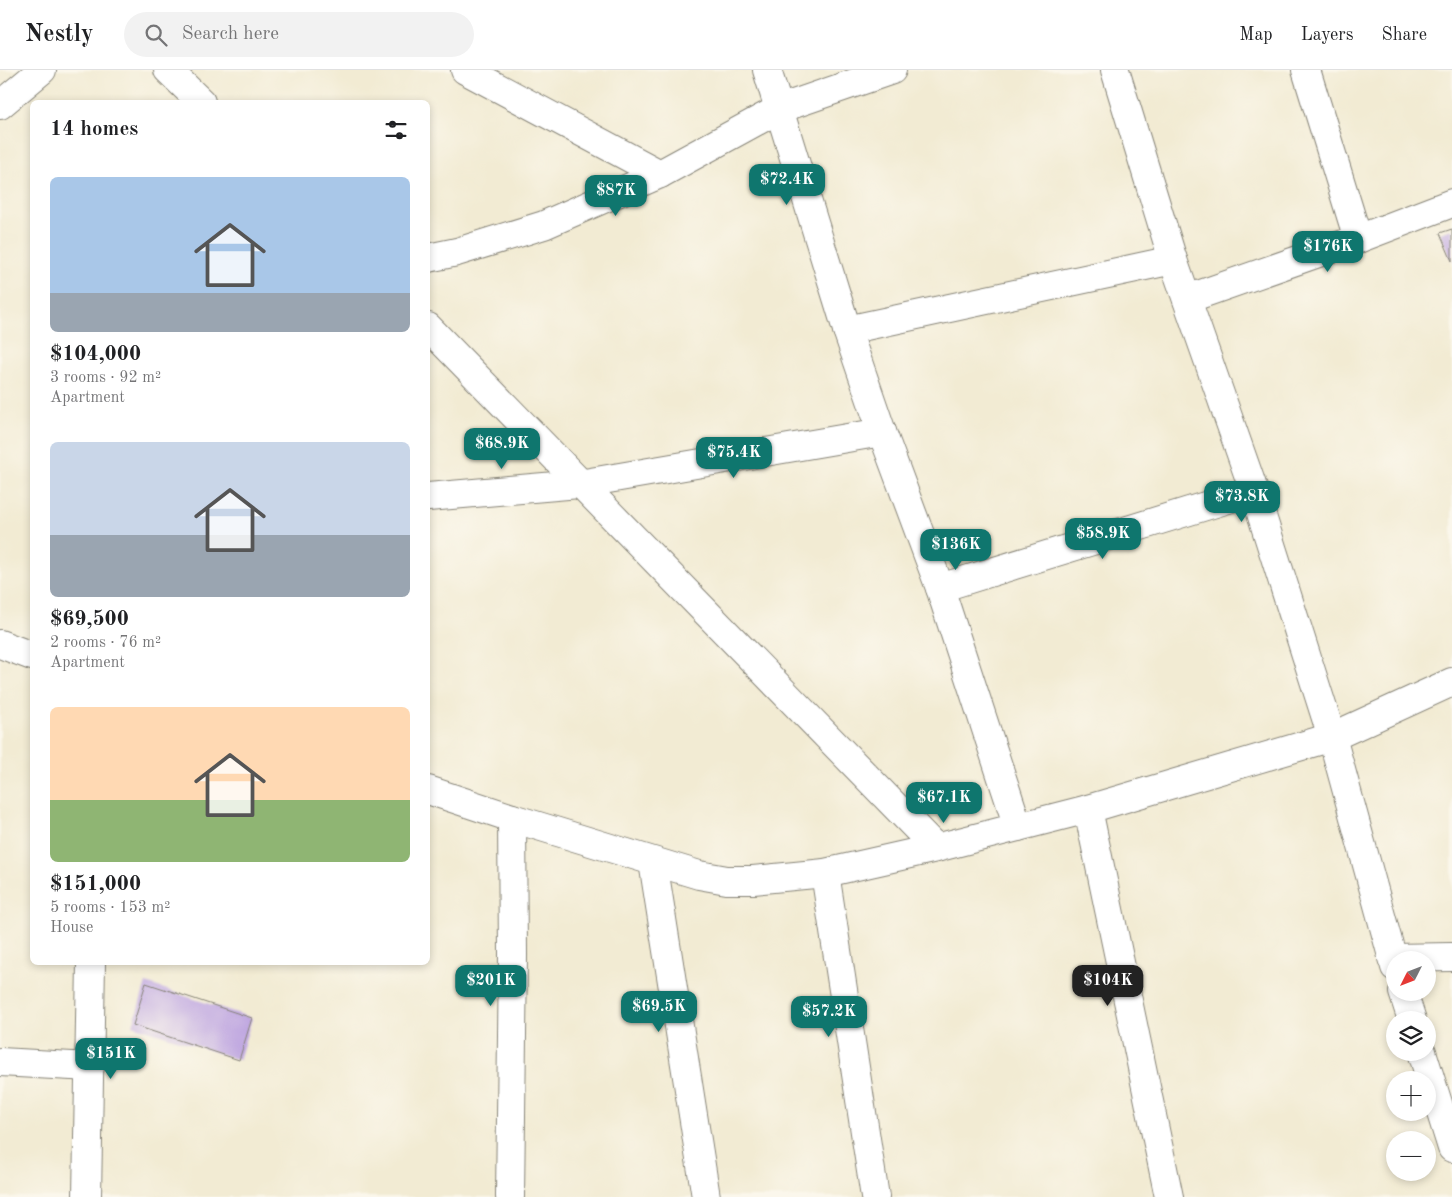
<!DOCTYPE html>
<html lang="en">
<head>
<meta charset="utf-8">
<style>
  body { margin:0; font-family:"Old Standard TT",serif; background:#f2f2f2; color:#202124; height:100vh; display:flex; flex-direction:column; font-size:19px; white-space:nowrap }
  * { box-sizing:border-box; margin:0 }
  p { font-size:16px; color:#757577 }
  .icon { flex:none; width:28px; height:28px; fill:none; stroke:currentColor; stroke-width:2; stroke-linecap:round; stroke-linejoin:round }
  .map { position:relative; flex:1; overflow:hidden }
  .drawer { position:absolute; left:30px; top:30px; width:400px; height:865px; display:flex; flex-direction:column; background:#fff; border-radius:8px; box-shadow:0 2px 8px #0003 }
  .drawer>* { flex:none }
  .needle { width:32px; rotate:228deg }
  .tools { position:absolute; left:1386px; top:881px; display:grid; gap:10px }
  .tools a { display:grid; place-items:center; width:50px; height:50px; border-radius:50%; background:#fff; box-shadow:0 2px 8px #0003; font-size:25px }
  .price { position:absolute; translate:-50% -42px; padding:0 11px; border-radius:10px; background:#0f766e; color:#fff; font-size:16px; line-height:32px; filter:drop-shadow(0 1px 2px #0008) }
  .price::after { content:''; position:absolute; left:50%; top:30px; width:15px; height:11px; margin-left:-8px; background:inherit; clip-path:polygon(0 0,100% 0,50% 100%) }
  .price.current { background:#222; color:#fff }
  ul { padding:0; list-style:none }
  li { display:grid; align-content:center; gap:10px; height:265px; padding:0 20px }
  li span { display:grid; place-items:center; height:155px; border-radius:8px; color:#555 }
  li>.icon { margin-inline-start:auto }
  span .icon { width:90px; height:90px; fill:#fffc; stroke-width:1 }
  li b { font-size:21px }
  h2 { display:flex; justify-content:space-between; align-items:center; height:60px; padding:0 20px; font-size:21px }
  header { display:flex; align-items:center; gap:30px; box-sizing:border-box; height:70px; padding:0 25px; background:#fff; border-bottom:1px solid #e0e0e0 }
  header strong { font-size:24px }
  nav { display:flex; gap:28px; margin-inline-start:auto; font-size:18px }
  .search { width:350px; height:45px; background:#f2f2f2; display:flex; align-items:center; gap:12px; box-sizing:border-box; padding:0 18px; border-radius:28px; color:#757577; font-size:19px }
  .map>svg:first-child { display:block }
</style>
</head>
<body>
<header>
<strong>Nestly</strong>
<div class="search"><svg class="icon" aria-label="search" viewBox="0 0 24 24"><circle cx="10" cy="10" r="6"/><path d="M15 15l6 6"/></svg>Search here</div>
<nav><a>Map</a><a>Layers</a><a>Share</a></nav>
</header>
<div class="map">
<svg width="1452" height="1127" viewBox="0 0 1452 1127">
  <rect width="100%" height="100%" fill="#fbf7ec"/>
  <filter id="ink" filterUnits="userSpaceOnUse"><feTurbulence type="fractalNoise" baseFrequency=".02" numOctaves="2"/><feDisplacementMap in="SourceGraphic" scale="10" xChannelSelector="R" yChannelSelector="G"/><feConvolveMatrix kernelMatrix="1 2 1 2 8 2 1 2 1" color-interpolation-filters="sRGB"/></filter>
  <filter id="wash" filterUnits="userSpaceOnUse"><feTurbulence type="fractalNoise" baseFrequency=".0096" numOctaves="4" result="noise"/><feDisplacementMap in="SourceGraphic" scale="20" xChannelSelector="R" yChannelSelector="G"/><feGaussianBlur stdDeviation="1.12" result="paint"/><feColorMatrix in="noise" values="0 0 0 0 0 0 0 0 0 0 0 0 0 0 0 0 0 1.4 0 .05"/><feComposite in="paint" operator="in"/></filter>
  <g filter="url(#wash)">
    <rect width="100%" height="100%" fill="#f2ebd3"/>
    <g id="blocks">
      <g fill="#bea5e0">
        <polygon points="1452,159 1452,191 1440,163"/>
        <polygon points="146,913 252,948 239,990 133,955"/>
      </g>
    </g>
  </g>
  <g filter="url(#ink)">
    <use href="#blocks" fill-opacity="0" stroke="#878478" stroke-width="1"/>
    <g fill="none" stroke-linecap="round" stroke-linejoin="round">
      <defs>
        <g id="minor">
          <polyline points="168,0 201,32"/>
          <polyline points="465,0 660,104"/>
          <polyline points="767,0 847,260 882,362 940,518 1018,757"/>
          <polyline points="1115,0 1173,190 1254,421 1332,667 1395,897"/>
          <polyline points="1306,0 1358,169"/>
          <polyline points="0,35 42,0"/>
          <polyline points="428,188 457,182 544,155 660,104 779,39 892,0"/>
          <polyline points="1187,229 1358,169 1452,133"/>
          <polyline points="428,257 936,778"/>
          <polyline points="847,260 1173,190"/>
          <polyline points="428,427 579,414 882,362"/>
          <polyline points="940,518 1254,421"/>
          <polyline points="0,574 32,586"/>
          <polyline points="428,720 512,748 699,805 727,810 753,810 825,803 936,778 1018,757 1088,739 1332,667 1452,612"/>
          <polyline points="1088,739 1169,1127"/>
          <polyline points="653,792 706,1127"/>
          <polyline points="825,803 875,1127"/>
          <polyline points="1392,888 1452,887"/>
          <polyline points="1403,922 1412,950"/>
          <polyline points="1422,982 1452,1078"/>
          <polyline points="0,992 90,997"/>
          <polyline points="87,1127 91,892"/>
          <polyline points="510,1127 513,885 512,748"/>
        </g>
      </defs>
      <use href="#minor" stroke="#878478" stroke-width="30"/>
      <use href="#minor" stroke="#fff" stroke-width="28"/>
    </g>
  </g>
</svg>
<div class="tools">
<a><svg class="needle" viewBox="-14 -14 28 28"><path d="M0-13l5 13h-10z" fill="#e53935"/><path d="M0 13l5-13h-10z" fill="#757577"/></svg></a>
<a><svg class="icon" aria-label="layers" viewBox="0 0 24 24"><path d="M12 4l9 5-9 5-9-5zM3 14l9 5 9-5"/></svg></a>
<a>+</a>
<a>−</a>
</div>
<b class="price" style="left:787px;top:136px">$72.4K</b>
<b class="price" style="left:616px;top:147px">$87K</b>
<b class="price" style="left:1328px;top:203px">$176K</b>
<b class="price" style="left:502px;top:400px">$68.9K</b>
<b class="price" style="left:734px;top:409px">$75.4K</b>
<b class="price" style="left:1242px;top:453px">$73.8K</b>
<b class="price" style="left:1103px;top:490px">$58.9K</b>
<b class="price" style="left:956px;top:501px">$136K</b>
<b class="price" style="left:944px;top:754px">$67.1K</b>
<b class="price" style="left:491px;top:937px">$201K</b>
<b class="price current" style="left:1108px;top:937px">$104K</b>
<b class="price" style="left:659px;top:963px">$69.5K</b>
<b class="price" style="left:829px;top:968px">$57.2K</b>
<b class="price" style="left:111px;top:1010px">$151K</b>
<section class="drawer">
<h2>14 homes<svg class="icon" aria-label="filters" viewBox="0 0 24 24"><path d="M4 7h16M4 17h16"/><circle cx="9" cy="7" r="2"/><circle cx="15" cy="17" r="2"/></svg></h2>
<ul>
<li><span style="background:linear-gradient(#a9c7e8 75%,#9aa5b1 0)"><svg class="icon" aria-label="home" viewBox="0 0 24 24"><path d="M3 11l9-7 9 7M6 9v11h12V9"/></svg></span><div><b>$104,000</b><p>3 rooms · 92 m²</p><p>Apartment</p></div></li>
<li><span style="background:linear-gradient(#c9d6e8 60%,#9aa5b1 0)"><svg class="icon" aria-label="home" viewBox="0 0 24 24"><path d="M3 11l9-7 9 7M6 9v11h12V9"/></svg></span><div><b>$69,500</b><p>2 rooms · 76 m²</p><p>Apartment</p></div></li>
<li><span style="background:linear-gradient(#ffd9b3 60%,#8fb573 0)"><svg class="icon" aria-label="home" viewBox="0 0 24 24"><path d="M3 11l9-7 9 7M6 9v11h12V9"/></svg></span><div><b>$151,000</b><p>5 rooms · 153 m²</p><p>House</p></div></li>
</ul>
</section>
</div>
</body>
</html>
